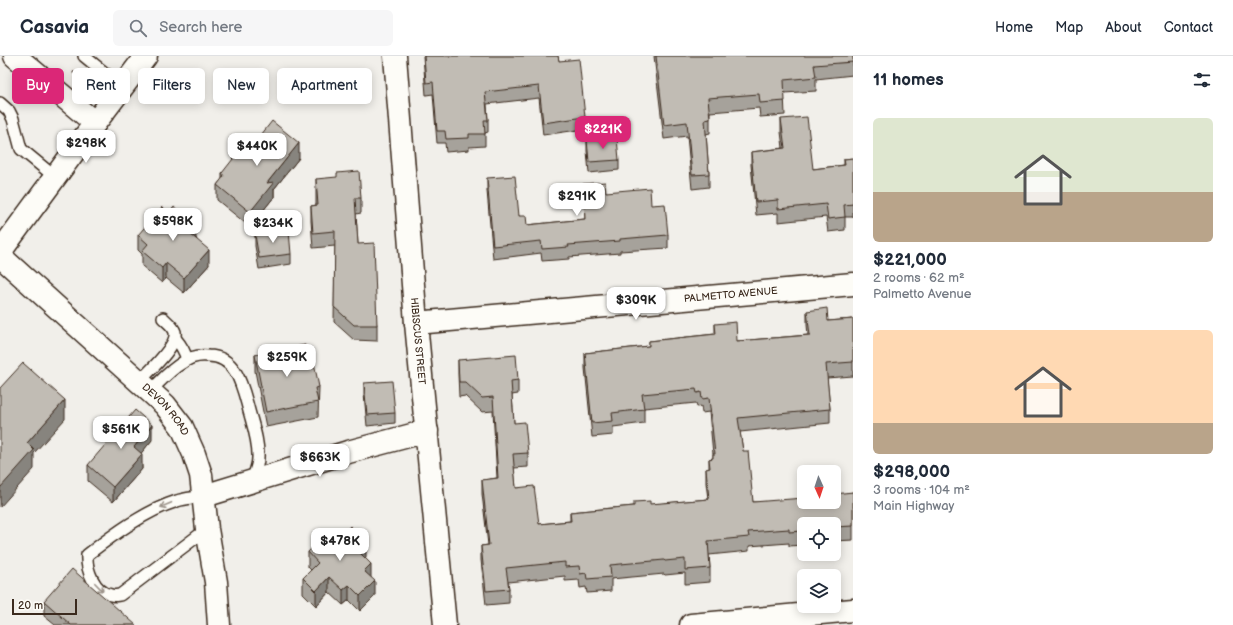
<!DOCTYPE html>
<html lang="en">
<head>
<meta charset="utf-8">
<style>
  body { margin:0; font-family:"Balsamiq Sans",sans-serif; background:#f6f6f7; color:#1f2937; height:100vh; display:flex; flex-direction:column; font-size:15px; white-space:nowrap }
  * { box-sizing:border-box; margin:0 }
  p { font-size:13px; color:#747a83 }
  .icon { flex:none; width:22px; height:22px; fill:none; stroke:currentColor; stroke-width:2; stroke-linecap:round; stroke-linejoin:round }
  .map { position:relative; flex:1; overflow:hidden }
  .side { display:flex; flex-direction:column; background:#fff; width:380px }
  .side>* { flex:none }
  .hud { position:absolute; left:12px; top:12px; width:380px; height:36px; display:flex; gap:8px }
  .needle { width:26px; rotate:177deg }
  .tools { position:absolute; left:797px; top:409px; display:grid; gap:8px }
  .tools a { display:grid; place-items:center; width:44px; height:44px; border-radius:6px; background:#fff; box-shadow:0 2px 10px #0003; font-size:20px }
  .scale { position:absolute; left:12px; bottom:10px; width:65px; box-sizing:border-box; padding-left:4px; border:2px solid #3b2a1e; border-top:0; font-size:11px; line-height:14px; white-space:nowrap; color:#3b2a1e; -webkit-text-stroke:3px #fdfcf7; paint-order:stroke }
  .price { position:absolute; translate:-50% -34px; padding:0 9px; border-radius:8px; background:#fff; color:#222; font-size:13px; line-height:26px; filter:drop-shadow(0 1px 2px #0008) }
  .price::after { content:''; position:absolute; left:50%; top:24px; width:12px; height:9px; margin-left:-6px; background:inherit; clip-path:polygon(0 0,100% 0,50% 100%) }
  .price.selected { background:#db2777; color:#fff }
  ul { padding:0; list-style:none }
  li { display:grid; align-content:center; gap:8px; height:212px; padding:0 20px }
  li span { display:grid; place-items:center; height:124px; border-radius:6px; color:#555 }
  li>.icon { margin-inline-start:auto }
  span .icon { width:72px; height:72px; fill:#fffc; stroke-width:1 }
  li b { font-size:17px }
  h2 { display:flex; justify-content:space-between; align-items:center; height:48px; padding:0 20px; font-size:17px }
  .pill { padding:0 14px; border-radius:6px; background:#fff; box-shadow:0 2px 10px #0003; font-size:14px; line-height:36px }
  .pill.selected { background:#db2777; color:#fff }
  header { display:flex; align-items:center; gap:24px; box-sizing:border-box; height:56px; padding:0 20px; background:#fff; border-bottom:1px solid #e0e1e3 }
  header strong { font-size:19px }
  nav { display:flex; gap:22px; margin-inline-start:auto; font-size:14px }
  .search { width:280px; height:36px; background:#f6f6f7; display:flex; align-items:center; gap:10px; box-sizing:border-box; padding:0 14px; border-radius:6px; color:#747a83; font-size:15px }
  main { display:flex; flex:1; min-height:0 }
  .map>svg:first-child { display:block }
</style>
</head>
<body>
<header>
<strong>Casavia</strong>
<div class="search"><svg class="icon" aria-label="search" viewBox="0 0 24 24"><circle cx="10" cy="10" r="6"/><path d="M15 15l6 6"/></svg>Search here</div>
<nav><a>Home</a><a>Map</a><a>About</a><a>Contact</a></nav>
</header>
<main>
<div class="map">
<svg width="853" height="569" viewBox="0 0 853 569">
  <rect width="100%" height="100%" fill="#f1efea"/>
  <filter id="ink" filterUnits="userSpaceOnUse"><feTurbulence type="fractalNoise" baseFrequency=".025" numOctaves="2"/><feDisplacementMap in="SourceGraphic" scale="8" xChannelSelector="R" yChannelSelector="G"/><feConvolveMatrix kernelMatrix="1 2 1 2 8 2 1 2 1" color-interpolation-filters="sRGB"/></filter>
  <g filter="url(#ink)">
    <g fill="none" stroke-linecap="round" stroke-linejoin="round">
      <defs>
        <g id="service">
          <polyline points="84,0 122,31"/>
          <polyline points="0,47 9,55 13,63 21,93 55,121"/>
          <path d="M175,282C181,289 185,295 187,304"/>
          <path d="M139,326C148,316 178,290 175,276C173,270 167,266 163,262"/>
          <path d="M150,335C160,326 170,314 182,307C190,301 198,299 208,300C236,300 242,329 248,351C252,367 259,385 258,402C258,410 254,418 252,425"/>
          <path d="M204,440C195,442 185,442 177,445C145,455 113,479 87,499C86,513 94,536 111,539C114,540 118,539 120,539L207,473"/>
        </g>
        <g id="minor">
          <polyline points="15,0 95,67"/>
          <path id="s1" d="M395,0L416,267L445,569"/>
          <path id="s2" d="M0,200L165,349L182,371L194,398L201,419L207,473L216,526L219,569"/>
          <path id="s3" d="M416,267L853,228"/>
          <polyline points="204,440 348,396 427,375"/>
          <polyline points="691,569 853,554"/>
        </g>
        <polyline id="secondary" points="0,196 95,67 146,0"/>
      </defs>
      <use href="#service" stroke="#3b2a1e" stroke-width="14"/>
      <use href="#minor" stroke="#3b2a1e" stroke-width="25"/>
      <use href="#secondary" stroke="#3b2a1e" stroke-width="25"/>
      <polyline stroke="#3b2a1e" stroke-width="2.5" stroke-dasharray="3 3" stroke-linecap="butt" points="73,16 94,32"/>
      <use href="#service" stroke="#fdfcf7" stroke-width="11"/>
      <use href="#minor" stroke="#fdfcf7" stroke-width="22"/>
      <use href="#secondary" stroke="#fdfcf7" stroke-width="22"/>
    </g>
    <g fill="#a6a29b" stroke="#3b2a1e">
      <polygon points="423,0 558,0 559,5 585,61 585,73 543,79 539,42 487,48 488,64 488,76 485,77 485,90 469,91 469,94 446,96 445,87 437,87 433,38 426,39"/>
      <polygon points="654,0 853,0 853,19 816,23 816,35 784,37 785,59 760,61 759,52 710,56 710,77 706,78 709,118 709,131 692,133 687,80 664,83"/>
      <polygon points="781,63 813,113 844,109 844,103 853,102 853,161 845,161 845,174 828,176 826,161 778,166 778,157 756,159 751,109 751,96 783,92 781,76"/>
      <polygon points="587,84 619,104 619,114 589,117 587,95"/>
      <polygon points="250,93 299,102 274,133 274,141 250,171 217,144 217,129 222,123 222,117"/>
      <polygon points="487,122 527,169 585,163 583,128 606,136 651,149 668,179 668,192 620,195 620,197 569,201 569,203 542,205 541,197 493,203 487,135"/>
      <polygon points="316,123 361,142 361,157 356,158 358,188 377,269 377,285 354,284 334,266 335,190 313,192 311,165 311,150 316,149"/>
      <polygon points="138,179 196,182 209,209 184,237 166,222 162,227 142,210 142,198 138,194"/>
      <polygon points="255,179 291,198 291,208 259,213 255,190"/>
      <polygon points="807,255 828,265 853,263 853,320 827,322 830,353 830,367 740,376 743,395 753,446 804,446 853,436 853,484 834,485 834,468 804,468 804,493 803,493 802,489 789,490 789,487 749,490 749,495 709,499 710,512 710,526 685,528 685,517 665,519 664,518 611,523 611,535 587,537 586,531 580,532 579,524 565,525 565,520 508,526 509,533 509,547 486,549 481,504 481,490 488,489 482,438 482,424 497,422 493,355 482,356 465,340 459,341 458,318 458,304 518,324 518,338 512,339 514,367 528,397 528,411 514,412 516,432 539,468 570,465 570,456 708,443 706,427 706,413 709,413 709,403 713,402 713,398 709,356 702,357 701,350 697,351 696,347 644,352 644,367 613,371 613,379 592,381 585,312 585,297 649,290 649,285 715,278 715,268 737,285 808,279 807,269"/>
      <polygon points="255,299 308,303 319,331 318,361 266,371 255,315"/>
      <polygon points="364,327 395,357 395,367 367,370 364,338"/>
      <polygon points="152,384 141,397 142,413 113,446 88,425 88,409"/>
      <polygon points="308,496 366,501 365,502 371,522 375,540 360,555 349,544 343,549 329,536 316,550 303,537 303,522 311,514 308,511"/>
      <polygon points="44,545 136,569 55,569 44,560"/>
    </g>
    <g fill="#87847e" stroke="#3b2a1e">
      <polygon points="299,87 299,102 274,133 274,141 250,171 250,156 267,127"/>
      <polygon points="196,170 196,185 189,177"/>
      <polygon points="209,194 209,209 184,237 184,222"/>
      <polygon points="166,207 166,222 162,227 162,212"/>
      <polygon points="65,344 65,363 34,397 34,413 0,451 0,432 27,387"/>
      <polygon points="152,369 152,384 134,406 134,391"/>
      <polygon points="142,398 142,413 113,446 113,431"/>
      <polygon points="366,486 366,501 357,510 357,494"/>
      <polygon points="371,508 371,523 364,515"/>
      <polygon points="329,521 329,536 316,550 316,535"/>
      <polygon points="375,525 375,540 360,555 360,540"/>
      <polygon points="349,529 349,544 343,549 343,534"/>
    </g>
    <g fill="#c1bcb4" stroke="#3b2a1e">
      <polygon points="424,0 558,0 559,5 579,3 585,61 543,67 539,30 485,36 488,64 484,64 485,78 469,78 469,82 446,83 445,75 437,75 433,26 426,27"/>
      <polygon points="656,0 853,0 853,6 814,9 816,21 784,24 785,45 760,47 759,38 708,42 710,63 705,64 709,118 692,119 687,66 664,69"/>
      <polygon points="807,61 813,113 845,109 844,103 853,102 853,148 844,149 845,161 828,163 826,148 778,153 778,144 756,146 751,96 785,92 781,63"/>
      <polygon points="272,65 299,87 267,127 274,126 250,156 217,129 224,120 222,117 244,89 250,93"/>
      <polygon points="617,82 619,104 589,106 587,84"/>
      <polygon points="359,115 361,142 355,142 358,188 374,187 377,269 354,269 334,251 335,175 313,177 311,150 318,149 316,123 337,121 337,117"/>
      <polygon points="515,120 519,160 526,160 527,169 585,163 583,128 605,126 606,136 650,132 651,149 665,148 668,179 620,183 620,185 568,189 569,191 542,193 541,185 493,190 487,122"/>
      <polygon points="162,151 169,157 174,151 196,170 189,177 209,194 184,222 166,207 162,212 142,195 148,188 138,179"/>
      <polygon points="289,175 291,198 259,202 255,179"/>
      <polygon points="827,252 828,265 853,263 853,306 826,308 830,353 738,362 743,395 748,395 753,446 804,442 804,446 834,446 834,438 853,436 853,470 834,471 834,468 804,468 804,478 803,478 802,475 789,476 789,473 748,476 749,481 708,485 710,512 685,514 685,503 665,505 664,504 610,509 611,521 587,523 586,517 580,518 579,510 565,511 565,506 506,512 509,533 486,535 481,490 489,489 482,424 498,422 493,341 482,342 465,326 459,326 458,304 516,299 518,324 511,325 514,367 525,366 528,397 513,398 516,432 534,430 539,468 571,465 570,456 634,450 634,446 650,445 650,448 709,443 706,413 710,412 709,403 713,402 713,398 715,398 709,342 702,343 701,336 697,337 696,333 642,338 644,353 612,357 613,365 592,367 585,297 649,290 649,285 716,278 715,268 736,266 737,285 810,279 807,255"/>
      <polygon points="305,289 308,303 313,302 319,331 315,332 318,346 266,356 255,299"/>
      <polygon points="23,307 65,344 27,387 34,394 0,432 0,332"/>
      <polygon points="392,325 395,357 367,359 364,327"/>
      <polygon points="135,354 152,369 134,391 142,398 113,431 88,409"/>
      <polygon points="350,470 366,486 357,494 371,508 364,515 375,525 360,540 349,529 343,534 329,521 316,535 303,522 318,507 308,496 331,472 340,481"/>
      <polygon points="72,513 136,569 71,569 44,545"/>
    </g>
    <defs><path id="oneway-shaft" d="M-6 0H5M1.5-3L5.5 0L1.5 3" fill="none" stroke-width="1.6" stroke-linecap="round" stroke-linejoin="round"/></defs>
    <g stroke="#9c938a">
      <use href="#oneway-shaft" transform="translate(166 449) rotate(157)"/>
      <use href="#oneway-shaft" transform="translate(99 531) rotate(46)"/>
    </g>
  </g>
  <g text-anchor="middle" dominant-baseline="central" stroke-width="3.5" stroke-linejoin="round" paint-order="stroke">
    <g font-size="10" fill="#3b2a1e" stroke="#fdfcf7">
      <text stroke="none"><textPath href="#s3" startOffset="316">PALMETTO AVENUE</textPath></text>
      <text stroke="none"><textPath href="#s1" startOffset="286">HIBISCUS STREET</textPath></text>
      <text stroke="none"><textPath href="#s2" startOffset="226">DEVON ROAD</textPath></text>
    </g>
  </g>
</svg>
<div class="tools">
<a><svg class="needle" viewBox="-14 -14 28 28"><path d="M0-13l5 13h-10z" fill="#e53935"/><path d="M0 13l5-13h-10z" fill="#747a83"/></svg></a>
<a><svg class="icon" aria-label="locate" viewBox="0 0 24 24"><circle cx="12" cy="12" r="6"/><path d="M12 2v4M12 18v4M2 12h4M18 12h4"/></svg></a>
<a><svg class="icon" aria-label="layers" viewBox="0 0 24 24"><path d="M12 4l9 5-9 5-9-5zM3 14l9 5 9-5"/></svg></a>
</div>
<div class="scale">20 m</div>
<b class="price selected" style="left:603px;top:94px">$221K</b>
<b class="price" style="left:86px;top:108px">$298K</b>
<b class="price" style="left:257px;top:111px">$440K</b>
<b class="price" style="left:577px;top:161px">$291K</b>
<b class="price" style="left:173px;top:186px">$598K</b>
<b class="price" style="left:273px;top:188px">$234K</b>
<b class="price" style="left:636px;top:265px">$309K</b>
<b class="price" style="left:287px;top:322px">$259K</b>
<b class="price" style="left:121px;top:394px">$561K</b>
<b class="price" style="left:320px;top:422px">$663K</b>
<b class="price" style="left:340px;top:506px">$478K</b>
<div class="hud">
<a class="pill selected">Buy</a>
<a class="pill">Rent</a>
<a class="pill">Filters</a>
<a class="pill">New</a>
<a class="pill">Apartment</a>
</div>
</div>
<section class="side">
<h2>11 homes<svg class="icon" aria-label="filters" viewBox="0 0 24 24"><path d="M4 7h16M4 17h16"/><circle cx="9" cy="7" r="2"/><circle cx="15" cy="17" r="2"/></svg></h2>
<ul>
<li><span style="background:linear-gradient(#dfe7d0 60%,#b9a48a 0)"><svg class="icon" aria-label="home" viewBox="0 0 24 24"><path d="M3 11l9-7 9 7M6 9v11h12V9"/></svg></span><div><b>$221,000</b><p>2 rooms · 62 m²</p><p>Palmetto Avenue</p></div></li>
<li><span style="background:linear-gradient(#ffd9b3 75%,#b9a48a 0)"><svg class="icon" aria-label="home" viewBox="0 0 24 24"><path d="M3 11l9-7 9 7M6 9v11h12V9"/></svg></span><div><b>$298,000</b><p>3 rooms · 104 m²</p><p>Main Highway</p></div></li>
</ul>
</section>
</main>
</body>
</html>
